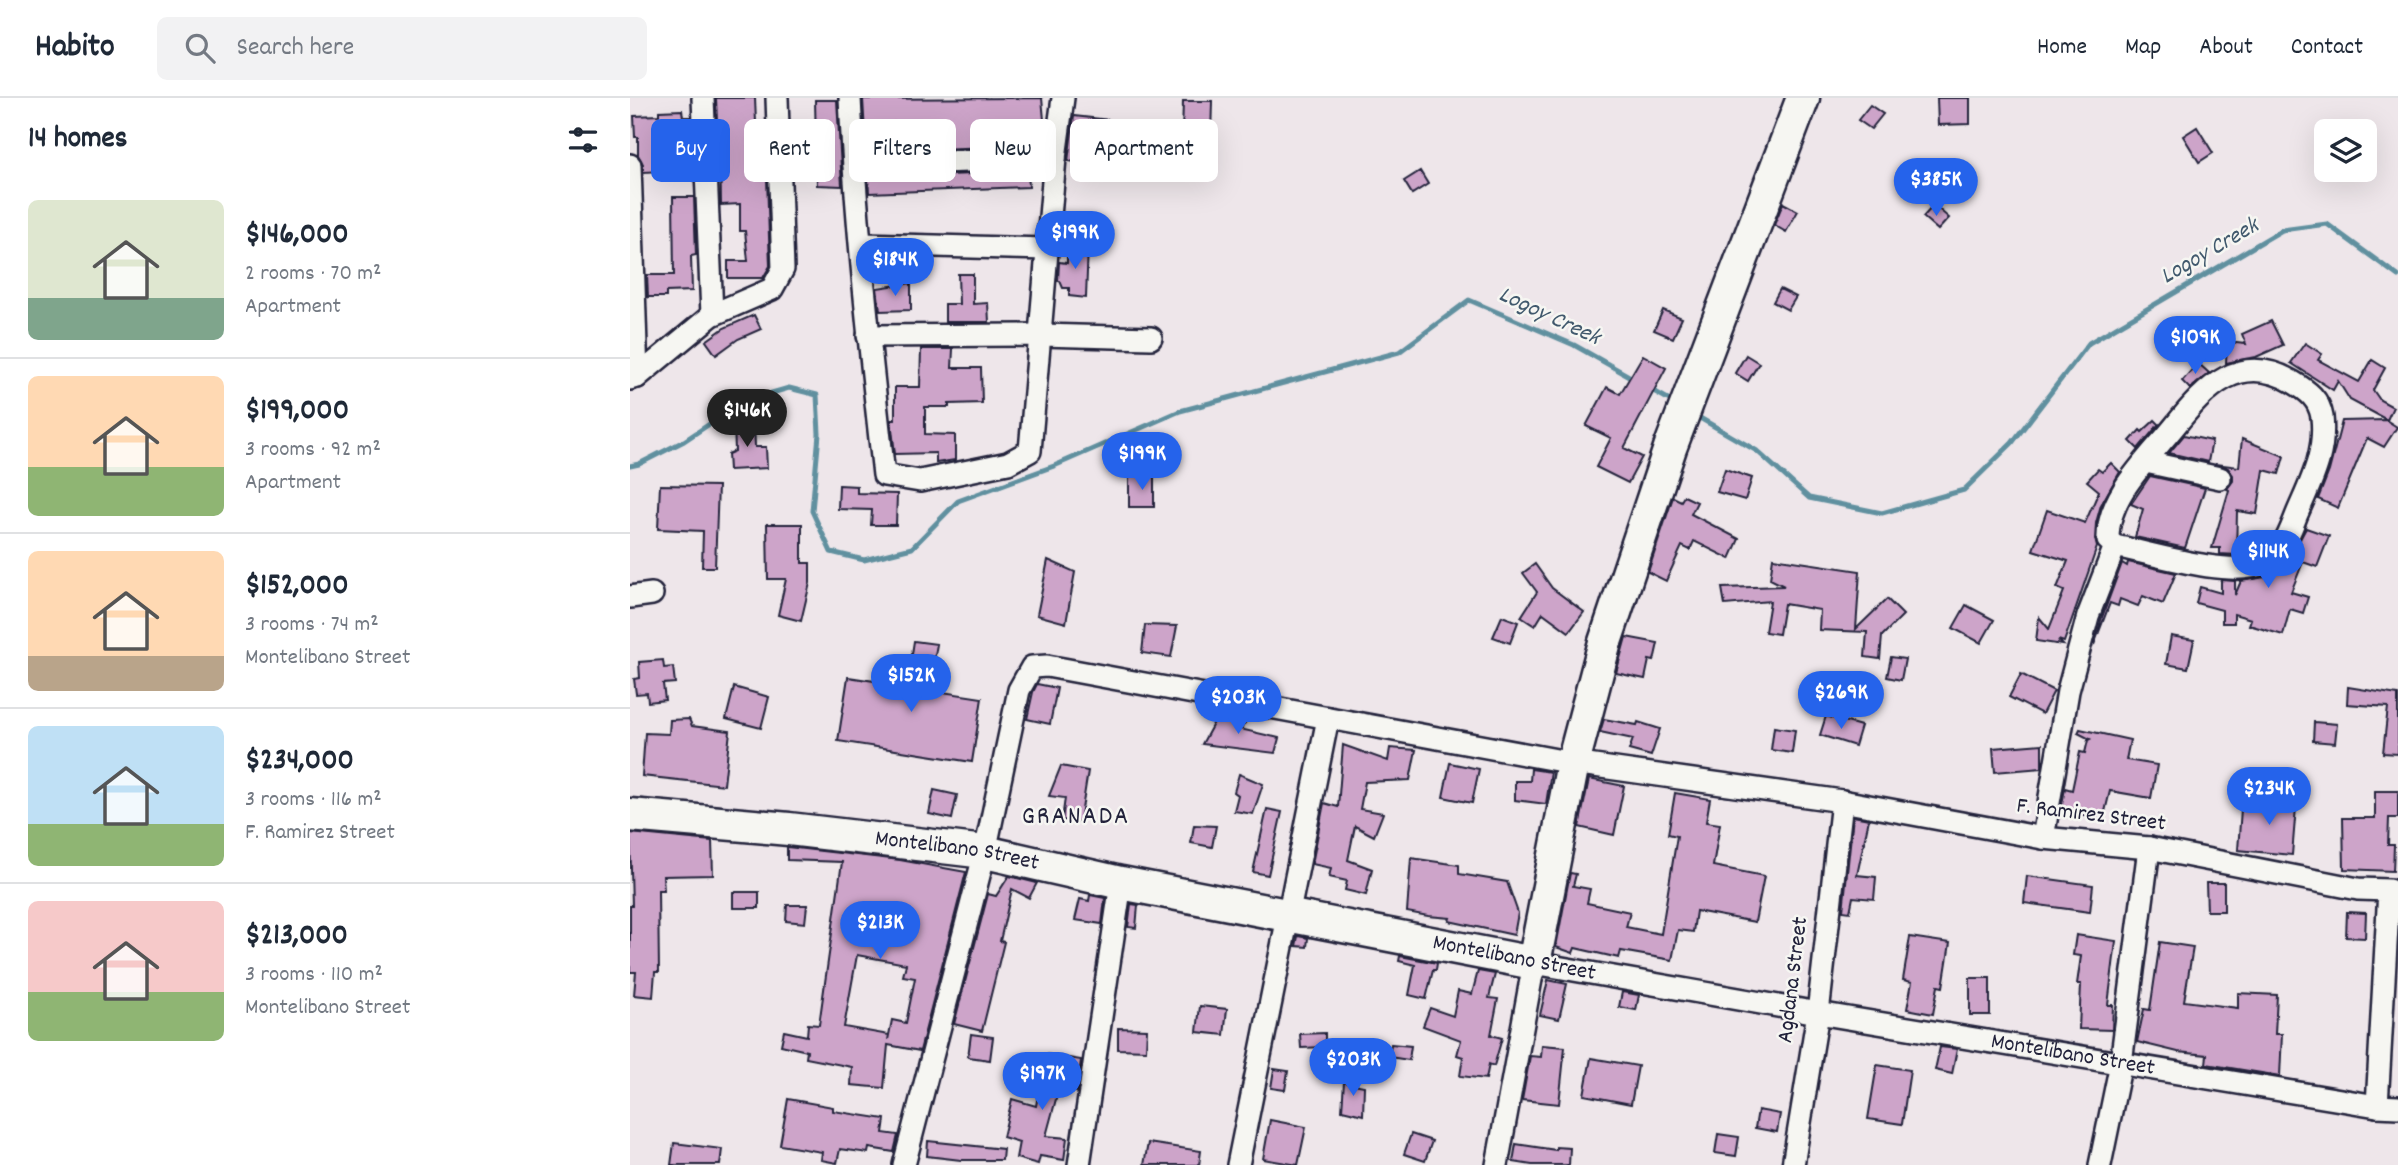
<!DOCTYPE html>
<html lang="en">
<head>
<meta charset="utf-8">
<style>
  body { margin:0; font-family:Dekko,sans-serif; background:#f2f2f3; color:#1f2937; height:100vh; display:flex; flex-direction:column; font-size:26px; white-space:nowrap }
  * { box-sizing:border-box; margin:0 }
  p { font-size:23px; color:#747a83 }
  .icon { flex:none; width:38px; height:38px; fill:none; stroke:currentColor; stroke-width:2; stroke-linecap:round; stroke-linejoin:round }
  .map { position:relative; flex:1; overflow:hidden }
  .panel { display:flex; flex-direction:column; background:#fff; width:630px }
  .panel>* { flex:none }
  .top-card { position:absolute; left:21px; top:21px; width:665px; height:63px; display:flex; gap:14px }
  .buttons { position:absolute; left:1684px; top:21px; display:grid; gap:14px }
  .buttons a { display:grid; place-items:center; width:63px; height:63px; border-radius:10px; background:#fff; box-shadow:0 7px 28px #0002; font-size:35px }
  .price { position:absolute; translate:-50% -60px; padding:0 16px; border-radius:24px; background:#2563eb; color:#fff; font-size:23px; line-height:46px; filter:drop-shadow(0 2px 4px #0008) }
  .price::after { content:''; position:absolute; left:50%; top:42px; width:21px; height:16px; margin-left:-10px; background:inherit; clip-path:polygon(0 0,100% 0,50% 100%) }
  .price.on { background:#222; color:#fff }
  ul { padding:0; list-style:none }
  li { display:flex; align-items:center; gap:21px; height:175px; padding:0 28px }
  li+li { border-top:2px solid #e0e1e3 }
  li span { display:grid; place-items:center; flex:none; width:196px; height:140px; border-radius:10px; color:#555 }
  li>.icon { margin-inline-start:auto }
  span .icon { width:84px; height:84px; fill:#fffc; stroke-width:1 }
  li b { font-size:30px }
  h2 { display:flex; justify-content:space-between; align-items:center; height:84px; padding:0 28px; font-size:30px }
  .tag { padding:0 24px; border-radius:10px; background:#fff; box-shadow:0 7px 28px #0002; font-size:24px; line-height:63px }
  .tag.on { background:#2563eb; color:#fff }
  header { display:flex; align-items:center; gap:42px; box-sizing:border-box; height:98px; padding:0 35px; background:#fff; border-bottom:2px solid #e0e1e3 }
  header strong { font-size:33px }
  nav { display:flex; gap:38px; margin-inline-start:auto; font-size:24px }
  .search { width:490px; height:63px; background:#f2f2f3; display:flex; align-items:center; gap:18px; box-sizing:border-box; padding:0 24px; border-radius:10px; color:#747a83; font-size:26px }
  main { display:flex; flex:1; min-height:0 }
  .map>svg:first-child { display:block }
</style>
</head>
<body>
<header>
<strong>Habito</strong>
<div class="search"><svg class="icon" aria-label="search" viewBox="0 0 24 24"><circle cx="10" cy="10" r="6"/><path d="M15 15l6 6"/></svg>Search here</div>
<nav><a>Home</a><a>Map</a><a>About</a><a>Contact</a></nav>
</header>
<main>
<section class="panel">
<h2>14 homes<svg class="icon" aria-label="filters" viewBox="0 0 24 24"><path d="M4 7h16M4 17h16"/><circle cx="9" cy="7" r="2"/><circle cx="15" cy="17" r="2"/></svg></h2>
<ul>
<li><span style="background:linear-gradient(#dfe7d0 70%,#7fa58c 0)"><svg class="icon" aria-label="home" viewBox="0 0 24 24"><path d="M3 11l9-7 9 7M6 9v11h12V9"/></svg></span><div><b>$146,000</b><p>2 rooms · 70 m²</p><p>Apartment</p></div></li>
<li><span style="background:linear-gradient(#ffd9b3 65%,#8fb573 0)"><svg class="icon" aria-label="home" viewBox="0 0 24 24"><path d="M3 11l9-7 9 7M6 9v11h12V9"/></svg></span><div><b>$199,000</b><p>3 rooms · 92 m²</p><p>Apartment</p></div></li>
<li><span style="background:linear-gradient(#ffd9b3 75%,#b9a48a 0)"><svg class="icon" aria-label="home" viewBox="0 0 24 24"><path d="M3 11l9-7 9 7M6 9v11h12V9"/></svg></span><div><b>$152,000</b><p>3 rooms · 74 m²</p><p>Montelibano Street</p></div></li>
<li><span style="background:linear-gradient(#bfe0f5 70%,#8fb573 0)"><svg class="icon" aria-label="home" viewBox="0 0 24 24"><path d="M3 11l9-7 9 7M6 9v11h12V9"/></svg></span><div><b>$234,000</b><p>3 rooms · 116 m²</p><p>F. Ramirez Street</p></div></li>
<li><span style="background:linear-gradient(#f6c9c9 65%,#8fb573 0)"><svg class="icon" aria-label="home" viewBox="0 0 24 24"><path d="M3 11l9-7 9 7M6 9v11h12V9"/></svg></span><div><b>$213,000</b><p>3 rooms · 110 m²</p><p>Montelibano Street</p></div></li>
</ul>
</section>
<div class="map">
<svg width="1768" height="1067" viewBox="0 0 1768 1067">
  <rect width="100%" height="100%" fill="#eee6ea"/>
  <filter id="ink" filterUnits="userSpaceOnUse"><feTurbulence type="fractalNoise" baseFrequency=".0143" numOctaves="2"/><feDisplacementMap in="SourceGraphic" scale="14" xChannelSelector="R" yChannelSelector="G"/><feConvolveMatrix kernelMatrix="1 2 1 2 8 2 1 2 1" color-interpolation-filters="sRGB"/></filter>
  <g filter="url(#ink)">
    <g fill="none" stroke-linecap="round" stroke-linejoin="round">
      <g stroke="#60909f" stroke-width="5">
        <polyline points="1020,291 1045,305"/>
        <polyline points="1063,316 1127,353 1179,400 1252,415 1334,392 1382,345 1459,245 1652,132 1697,126 1768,178"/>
        <polyline points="0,368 9,366 54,343 114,303 159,290 187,297 189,336 182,413 201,454 234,462 282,450 328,403 424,368 550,313 769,254 839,202 944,247 1006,282"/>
      </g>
    </g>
    <g fill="#cda4c9" stroke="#22223b" stroke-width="2" fill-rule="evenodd">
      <polygon points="86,0 125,0 127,50 136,51 140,168 133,180 98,180 98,163 118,163 115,133 110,133 110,106 91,107 90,46 88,46"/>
      <polygon points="412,0 415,33 413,47 306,51 304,23 262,24 262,53 236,53 233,1"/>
      <polygon points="1307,0 1340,0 1340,26 1308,27"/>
      <polygon points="185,2 207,2 212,88 187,87"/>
      <polygon points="553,3 582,3 581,38 552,37"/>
      <polygon points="1240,7 1253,16 1241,31 1228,22"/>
      <polygon points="52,12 53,19 61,19 62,47 54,47 55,72 13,74 13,66 8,57 8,39 5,39 4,18 29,17 29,13"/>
      <polygon points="444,18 479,22 476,44 470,43 468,67 438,63"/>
      <polygon points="1567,29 1583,55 1569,64 1553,38"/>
      <polygon points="790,73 798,86 782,96 774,83"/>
      <polygon points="398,74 399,89 239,95 238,80"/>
      <polygon points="43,99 64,99 66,157 61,158 62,193 36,194 36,199 18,199 17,177 44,177"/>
      <polygon points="1153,105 1168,113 1156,134 1144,127"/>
      <polygon points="1304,107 1319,120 1308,132 1293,119"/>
      <polygon points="437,146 458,147 456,200 439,198 439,190 433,190 430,183 428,183 429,164 437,165"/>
      <polygon points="328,176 343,176 343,206 358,205 359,224 315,224 315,206 329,206"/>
      <polygon points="281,185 281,212 250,213 247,190"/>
      <polygon points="1150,191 1166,199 1158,212 1143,204"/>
      <polygon points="1033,212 1052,220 1043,240 1024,232"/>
      <polygon points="124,217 131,231 108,241 86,257 76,243 94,230"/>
      <polygon points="1641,223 1653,247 1626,259 1596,265 1597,244 1616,246 1612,236"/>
      <polygon points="1675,245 1692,256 1688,262 1729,284 1742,262 1755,270 1743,292 1750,302 1763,309 1757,322 1720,302 1708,283 1703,292 1661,265"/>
      <polygon points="291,251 323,251 322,270 351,270 352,305 319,306 319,309 295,309 295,336 325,337 325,362 306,365 306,355 265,356 261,322 265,322 265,289 290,289"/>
      <polygon points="1013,257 1036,270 994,350 1012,359 998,385 966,369 981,340 956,328 977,289 990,296"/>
      <polygon points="1116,257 1129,265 1118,283 1105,275"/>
      <polygon points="1568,265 1579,275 1560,291 1552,283"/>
      <polygon points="1525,322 1529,326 1508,351 1500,343 1510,332 1512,334"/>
      <polygon points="1756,322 1767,329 1754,349 1737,340 1708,410 1688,401 1699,373 1712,323"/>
      <polygon points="124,324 125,349 136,349 137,370 99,372 98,356 105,353 104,325"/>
      <polygon points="1554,337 1582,343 1578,364 1539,355"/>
      <polygon points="1612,341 1654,358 1649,376 1634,372 1627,416 1607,413 1606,457 1590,456 1590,450 1582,450 1599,392 1597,391 1603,383 1603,377 1598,370 1585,366 1609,369"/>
      <polygon points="1481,365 1490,374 1471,407 1466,425 1465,441 1467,449 1434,544 1428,542 1433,547 1406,543 1409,519 1419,531 1434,493 1427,490 1438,463 1403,452 1417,412 1455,425 1469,393 1457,383 1468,371 1472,374"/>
      <polygon points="1095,371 1122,380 1115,402 1087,394"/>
      <rect x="499" y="378" width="25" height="31"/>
      <polygon points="1520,378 1575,390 1555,450 1505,439 1513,411 1501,406"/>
      <polygon points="30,387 88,388 85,469 72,469 73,433 28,431"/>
      <polygon points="209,387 227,388 227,395 267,396 266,427 241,427 242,412 208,411"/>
      <polygon points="1054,398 1067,404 1061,416 1109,441 1100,461 1064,443 1060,452 1052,448 1036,483 1018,474 1043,399 1051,403"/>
      <polygon points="137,426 172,426 172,465 180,465 180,485 171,523 148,517 156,481 138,481"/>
      <polygon points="1676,430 1699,438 1687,469 1673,464 1661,494 1678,499 1673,515 1660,511 1653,537 1619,527 1621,521 1604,516 1604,525 1592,525 1592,512 1566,505 1570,489 1591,495 1591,482 1605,483 1605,497 1611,483 1635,479 1646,473 1661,458"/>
      <polygon points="1143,460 1230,473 1226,531 1257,501 1273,517 1252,538 1250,561 1235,559 1237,534 1189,532 1190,512 1154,506 1149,536 1135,534 1140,503 1095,507 1092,490 1154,488 1140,481"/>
      <polygon points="418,462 445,474 436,525 407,517"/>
      <polygon points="1498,464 1546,475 1533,506 1513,498 1508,508 1490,501 1488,508 1480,505 1464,547 1471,522 1492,465 1497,468"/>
      <polygon points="905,466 922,490 954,514 939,534 913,515 905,528 891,519 907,494 893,475"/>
      <polygon points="1336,507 1364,522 1351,545 1323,530"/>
      <polygon points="872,518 888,524 880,545 863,539"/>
      <polygon points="515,527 547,528 541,559 512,555"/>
      <polygon points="1541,538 1564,542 1558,570 1536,566"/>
      <polygon points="996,539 1028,545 1024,563 1019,562 1015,581 986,575"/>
      <polygon points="284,543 307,546 299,592 352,600 342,664 208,643 218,579 277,588"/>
      <polygon points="1261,559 1275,561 1271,582 1257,579"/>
      <polygon points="33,562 34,570 43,569 45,585 33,586 35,602 18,604 17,595 6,596 4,581 10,580 9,564"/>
      <polygon points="1391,576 1424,593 1412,616 1379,599"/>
      <polygon points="407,586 427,590 420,626 397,621 403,594"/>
      <polygon points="104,589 139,599 131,630 96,621"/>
      <polygon points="1718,589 1768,597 1768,656 1753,655 1758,609 1717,606"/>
      <polygon points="589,615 615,625 610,631 649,640 645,655 572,646"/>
      <polygon points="1196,618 1231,628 1225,648 1190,637"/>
      <polygon points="59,621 62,628 100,633 94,687 12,678 15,635 39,636 40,622"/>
      <polygon points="974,621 1007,627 1008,624 1030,631 1021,658 999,652 1003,641 970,634"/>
      <polygon points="1684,624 1707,626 1705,645 1683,643"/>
      <polygon points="1144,629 1165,632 1162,655 1141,652"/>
      <polygon points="1450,631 1500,642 1496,662 1527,667 1521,700 1480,693 1473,722 1431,712 1435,690 1442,692 1450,654 1455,655 1458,642 1460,641 1448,635"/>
      <polygon points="1412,646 1412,670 1365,674 1363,650"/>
      <polygon points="713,647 758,663 760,650 786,652 780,682 735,684 730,711 753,715 744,738 725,728 718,762 742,771 736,797 715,792 717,783 699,779 701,770 682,766 694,705 708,709"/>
      <polygon points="820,665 849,671 842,705 813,699"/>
      <polygon points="431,668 458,673 450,724 432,722 435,700 419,698"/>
      <polygon points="901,671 921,674 916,706 885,702 885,683 900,683"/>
      <polygon points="609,676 633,686 623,716 604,713 608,697 604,694"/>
      <polygon points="959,681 994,688 984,737 949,729"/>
      <polygon points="304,692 327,697 322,721 299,716"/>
      <polygon points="1745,693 1768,693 1768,720 1759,720 1758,747 1764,747 1763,773 1714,771 1713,720 1745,720"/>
      <polygon points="1045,695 1080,701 1076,724 1090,726 1083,768 1134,778 1125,824 1066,813 1063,834 1048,832 1042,862 991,853 989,860 945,850 943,855 926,849 940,775 946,776 943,788 960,791 957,805 1000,814 996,829 1031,836 1047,738 1038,736"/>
      <polygon points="1639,696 1662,697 1661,709 1666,709 1662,757 1608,752 1611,711 1638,713"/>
      <polygon points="637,711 652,714 638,777 623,774"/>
      <polygon points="1223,718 1239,721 1227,777 1246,779 1244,801 1223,799 1220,814 1213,813"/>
      <polygon points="564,727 586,728 582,749 561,745"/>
      <polygon points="0,735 82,743 83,777 33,778 34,792 28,792 29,874 25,874 23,899 4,897 6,874 0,874 0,808 2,808"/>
      <path d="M157,749L270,762L336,774L290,953L258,947L254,990L221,987L222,969L176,960L177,953L151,947L154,933L177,938L178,926L189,927L212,764L157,762ZM227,857L276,866L273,878L285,880L276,925L262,922L258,942L259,937L214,929Z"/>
      <polygon points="781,760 829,767 829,776 877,784 888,815 884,837 819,823 820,820 798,818 777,814"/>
      <polygon points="379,778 407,785 399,800 382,791 370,843 374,844 352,933 324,926 358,796 366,798"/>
      <polygon points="1397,778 1463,787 1460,814 1394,805"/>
      <polygon points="1576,785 1594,785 1594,813 1577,813"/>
      <rect x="103" y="794" width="26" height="16"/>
      <polygon points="460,797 475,800 472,826 445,822 450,801 459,803"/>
      <polygon points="501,806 508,807 506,830 498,829"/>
      <polygon points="157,807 177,807 175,825 156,823"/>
      <polygon points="1717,814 1736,815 1735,840 1716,839"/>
      <polygon points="1446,837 1486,843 1478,907 1483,907 1482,932 1449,931 1451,886 1447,886 1451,858 1443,857"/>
      <polygon points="668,838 678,840 677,849 666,848"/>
      <polygon points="1280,839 1320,845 1313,889 1308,888 1303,916 1277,911 1282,884 1273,882"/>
      <polygon points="1530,844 1563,849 1554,903 1608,910 1608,895 1647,897 1645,936 1652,936 1650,978 1576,966 1577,957 1548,954 1507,944 1514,911 1520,912"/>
      <polygon points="770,858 807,865 806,872 803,872 796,901 779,897 785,867 769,863"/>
      <polygon points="848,873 865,876 859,900 868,901 861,937 872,940 864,968 859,966 856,981 830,978 833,959 827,957 831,942 793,928 800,910 823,918 828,893 842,896"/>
      <rect x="1340" y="880" width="20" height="37"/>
      <polygon points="918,882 937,886 929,921 910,917"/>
      <polygon points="992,894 1009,897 1006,912 989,909"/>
      <polygon points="570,908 597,911 594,937 567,934"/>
      <polygon points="488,930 517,931 516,952 488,951"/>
      <polygon points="695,935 695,949 671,950 670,936"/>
      <polygon points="341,936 363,939 360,962 338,959"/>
      <polygon points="761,946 781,948 779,962 759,959"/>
      <polygon points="912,947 935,949 929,1006 892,1002 900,958 911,959"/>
      <polygon points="1310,949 1327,951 1322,976 1305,972"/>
      <polygon points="415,956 451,962 447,994 429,990 416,1038 437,1040 434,1062 410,1058 408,1066 386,1060 389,1044 373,1039 382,1001 406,1008"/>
      <polygon points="961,960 1008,968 1001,1006 954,997"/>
      <polygon points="1247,967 1280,972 1272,1026 1238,1021"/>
      <polygon points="644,971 658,973 655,992 641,990"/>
      <polygon points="714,984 734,988 733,1017 712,1012"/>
      <polygon points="158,1001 203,1009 203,1013 255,1021 253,1035 268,1037 264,1054 239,1050 238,1055 210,1051 207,1065 191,1062 192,1054 150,1047"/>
      <polygon points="1128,1012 1150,1016 1147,1034 1125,1030"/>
      <polygon points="640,1022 676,1029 668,1067 633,1061"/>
      <polygon points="781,1036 802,1043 795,1063 774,1056"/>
      <polygon points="1088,1036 1109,1039 1106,1058 1085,1055"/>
      <polygon points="298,1043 373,1051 372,1062 331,1062 297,1058"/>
      <polygon points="44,1045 92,1051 90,1067 41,1067"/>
      <polygon points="518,1045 571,1053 569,1067 514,1067"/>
      <polygon points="886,1046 926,1052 926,1049 940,1050 939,1067 902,1067 883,1064"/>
    </g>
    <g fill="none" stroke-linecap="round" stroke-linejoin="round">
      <defs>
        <g id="minor">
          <polyline points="73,0 82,217"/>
          <path d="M220,0C226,126 240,252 254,377L290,383L378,365L400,353L425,60"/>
          <polyline points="0,67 7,279"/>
          <polyline points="224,67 425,60 433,0"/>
          <polyline points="232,146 418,151"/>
          <polyline points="238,238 411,237 521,240"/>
          <polyline points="0,281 7,279 82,217 142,191 153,171 147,0"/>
          <polyline points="1516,364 1590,380"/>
          <polyline points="0,499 22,496"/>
          <path d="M1413,740L1438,593L1458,518L1485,448L1478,442C1476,399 1519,360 1544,329C1576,289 1610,253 1663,284C1678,293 1689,301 1692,319C1696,356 1681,383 1667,416C1659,436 1653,456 1632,466C1600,480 1520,455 1485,448"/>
          <polyline points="274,1067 355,754 389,592 402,569 417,568 943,665 1212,703 1413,740 1519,750 1728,791 1759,792 1747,1008"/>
          <polyline points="449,1067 491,785"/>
          <polyline points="608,1067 698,620"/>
          <path id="s1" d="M867,1067L904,865L1188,915L1747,1008L1768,1009"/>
          <polyline points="1163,1067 1188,915 1212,703"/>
          <polyline points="1470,1067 1491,965 1519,750"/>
        </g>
        <g id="secondary">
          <path id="s2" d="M0,717L159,731L355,754L491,785L904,865L943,665L975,544L1040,350L1173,0"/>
        </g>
      </defs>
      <use href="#minor" stroke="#22223b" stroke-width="26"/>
      <use href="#secondary" stroke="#22223b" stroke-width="37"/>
      <use href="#minor" stroke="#f6f6f2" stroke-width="21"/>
      <use href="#secondary" stroke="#f6f6f2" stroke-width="32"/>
    </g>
  </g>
  <g text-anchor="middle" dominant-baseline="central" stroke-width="5" stroke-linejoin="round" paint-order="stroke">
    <g font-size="23" fill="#22223b" stroke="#f6f6f2">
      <text transform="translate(1461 718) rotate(7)">F. Ramirez Street</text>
      <text stroke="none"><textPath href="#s2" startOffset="329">Montelibano Street</textPath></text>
      <text transform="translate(884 861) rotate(11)">Montelibano Street</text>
      <text transform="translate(1164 882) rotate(-83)">Agdana Street</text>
      <text stroke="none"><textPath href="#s1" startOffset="752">Montelibano Street</textPath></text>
    </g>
    <g font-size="24" font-style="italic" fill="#41596d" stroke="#f6f6f2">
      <text transform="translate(1580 154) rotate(-30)">Logoy Creek</text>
      <text transform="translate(919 219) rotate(25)">Logoy Creek</text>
    </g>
    <g font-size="26" letter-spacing="2" fill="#22223b" stroke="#f6f6f2">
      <text x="446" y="719">GRANADA</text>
    </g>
  </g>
</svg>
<div class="buttons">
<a><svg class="icon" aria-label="layers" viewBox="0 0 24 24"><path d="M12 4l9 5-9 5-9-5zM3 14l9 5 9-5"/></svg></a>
</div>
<b class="price" style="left:1306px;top:120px">$385K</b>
<b class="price" style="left:445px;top:173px">$199K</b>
<b class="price" style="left:265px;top:200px">$184K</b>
<b class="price" style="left:1565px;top:278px">$109K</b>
<b class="price on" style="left:117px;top:351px">$146K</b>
<b class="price" style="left:512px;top:394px">$199K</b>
<b class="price" style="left:1638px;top:492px">$114K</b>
<b class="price" style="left:281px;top:616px">$152K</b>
<b class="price" style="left:1211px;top:633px">$269K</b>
<b class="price" style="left:608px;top:638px">$203K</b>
<b class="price" style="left:1639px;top:729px">$234K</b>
<b class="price" style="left:250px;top:863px">$213K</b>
<b class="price" style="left:723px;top:1000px">$203K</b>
<b class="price" style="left:412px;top:1014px">$197K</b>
<div class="top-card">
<a class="tag on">Buy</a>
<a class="tag">Rent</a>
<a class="tag">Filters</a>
<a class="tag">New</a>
<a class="tag">Apartment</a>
</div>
</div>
</main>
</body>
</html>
